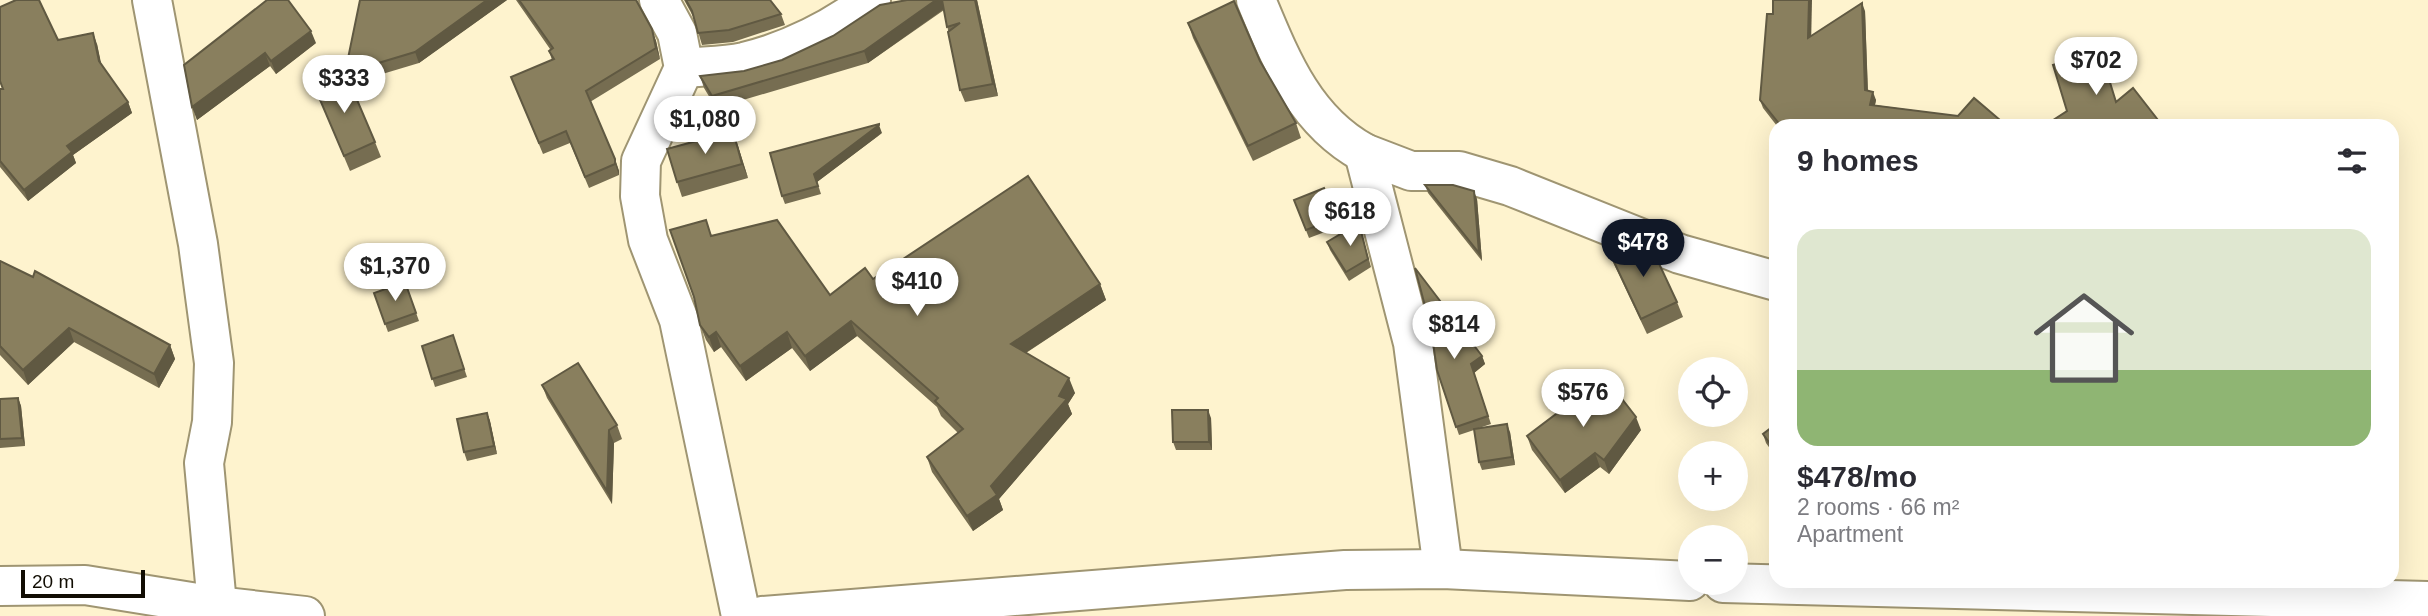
<!DOCTYPE html>
<html lang="en">
<head>
<meta charset="utf-8">
<style>
  body { margin:0; font-family:Helvetica,sans-serif; background:#f2f2f3; color:#2b2b33; height:100vh; display:flex; flex-direction:column; font-size:26px; white-space:nowrap }
  * { box-sizing:border-box; margin:0 }
  p { font-size:23px; color:#7c7c81 }
  .icon { flex:none; width:38px; height:38px; fill:none; stroke:currentColor; stroke-width:2; stroke-linecap:round; stroke-linejoin:round }
  .map { position:relative; flex:1; overflow:hidden }
  .details { position:absolute; left:1769px; top:119px; width:630px; height:469px; display:flex; flex-direction:column; background:#fff; border-radius:21px; box-shadow:0 7px 28px #0002 }
  .details>* { flex:none }
  .fabs { position:absolute; left:1678px; top:357px; display:grid; gap:14px }
  .fabs a { display:grid; place-items:center; width:70px; height:70px; border-radius:50%; background:#fff; box-shadow:0 7px 28px #0002; font-size:35px }
  .scale { position:absolute; left:21px; bottom:18px; width:124px; box-sizing:border-box; padding-left:7px; border:4px solid #110d03; border-top:0; font-size:19px; line-height:24px; white-space:nowrap; color:#110d03; -webkit-text-stroke:5px #fff; paint-order:stroke }
  .price { position:absolute; translate:-50% -60px; padding:0 16px; border-radius:24px; background:#fff; color:#222; font-size:23px; line-height:46px; filter:drop-shadow(0 2px 4px #0008) }
  .price::after { content:''; position:absolute; left:50%; top:42px; width:21px; height:16px; margin-left:-10px; background:inherit; clip-path:polygon(0 0,100% 0,50% 100%) }
  .price.selected { background:#111827; color:#fff }
  ul { padding:0; list-style:none }
  li { display:grid; align-content:center; gap:14px; height:371px; padding:0 28px }
  li+li { border-top:2px solid #e1e1e2 }
  li span { display:grid; place-items:center; height:217px; border-radius:21px; color:#555 }
  li>.icon { margin-inline-start:auto }
  span .icon { width:126px; height:126px; fill:#fffc; stroke-width:1 }
  li b { font-size:30px }
  h2 { display:flex; justify-content:space-between; align-items:center; height:84px; padding:0 28px; font-size:30px }
  .map>svg:first-child { display:block }
</style>
</head>
<body>
<div class="map">
<svg width="2428" height="616" viewBox="0 0 2428 616">
  <rect width="100%" height="100%" fill="#fef3ce"/>
  <g fill="none" stroke-linecap="round" stroke-linejoin="round">
    <defs>
      <g id="minor">
        <polyline points="152,0 198,244 214,363 212,422 204,463 218,616"/>
        <polyline points="659,0 677,33 684,68 641,161 640,196 648,240 679,320 741,616"/>
        <path d="M1256,0C1281,60 1304,120 1364,153"/>
        <path d="M684,68C704,66 725,66 744,62C790,51 835,28 871,0"/>
        <polyline points="1443,569 1413,343 1364,153 1411,171 1459,171 1510,186 1680,254 1776,281"/>
        <polyline points="1723,583 2428,601"/>
        <polyline points="0,586 85,585 216,606 305,616"/>
        <polyline points="762,616 1345,570 1443,569 1690,581"/>
      </g>
    </defs>
    <use href="#minor" stroke="#9f9572" stroke-width="42"/>
    <use href="#minor" stroke="#fff" stroke-width="38"/>
  </g>
  <g fill="#766d51">
    <polygon points="360,0 507,0 419,63 349,84 345,73"/>
    <polygon points="516,0 637,0 656,41 660,59 590,102 615,159 619,171 619,175 589,188 570,143 543,154 511,77 552,60 549,51 550,49"/>
    <polygon points="684,0 770,0 781,14 785,25 733,42 702,45 694,18"/>
    <polygon points="977,0 998,96 965,102 960,90 944,10 868,63 716,108 704,88 700,76 744,71 782,60 833,36"/>
    <polygon points="0,7 58,40 97,44 101,65 128,102 132,113 73,155 76,163 28,201 0,167 0,89 3,89 0,83"/>
    <polygon points="1865,11 1868,91 1876,100 1875,105 1958,116 2000,120 2003,126 1777,126 1763,108 1760,100 1811,36"/>
    <polygon points="1188,23 1260,61 1296,123 1301,138 1253,161 1193,38"/>
    <polygon points="316,43 276,74 270,66 197,120 184,65"/>
    <polygon points="309,74 375,142 381,157 350,171"/>
    <polygon points="882,133 817,182 821,194 785,204 782,196"/>
    <polygon points="738,146 748,178 682,197 677,182"/>
    <polygon points="1425,185 1477,199 1482,261 1428,193"/>
    <polygon points="1324,188 1338,227 1309,238 1294,200"/>
    <polygon points="1359,223 1371,267 1349,281 1330,250 1327,242"/>
    <polygon points="712,235 830,295 873,279 1100,284 1106,300 1026,353 1075,393 1068,404 1072,414 999,499 1003,510 973,531 932,472 927,457 958,433 941,416 937,407 857,336 810,371 792,348 746,381 721,347 714,352 706,340 700,325 694,297"/>
    <polygon points="1607,247 1677,302 1683,317 1647,334 1613,262"/>
    <polygon points="0,261 170,345 175,359 159,388 74,342 28,385 0,355"/>
    <polygon points="405,282 419,321 388,332 374,293"/>
    <polygon points="453,335 467,377 435,387 422,346"/>
    <polygon points="1482,356 1485,364 1474,373 1491,424 1479,428 1510,432 1515,465 1482,470 1479,462 1474,430 1459,435 1437,370"/>
    <polygon points="542,385 617,425 622,439 614,443 612,504 547,398"/>
    <polygon points="18,398 21,406 25,446 0,448 0,399"/>
    <polygon points="487,413 490,421 497,454 467,461 464,452"/>
    <polygon points="1211,418 1212,450 1176,450 1173,442"/>
    <polygon points="1776,424 1776,457 1766,443 1763,434"/>
    <polygon points="1641,430 1609,474 1600,467 1565,493 1532,450 1527,436"/>
  </g>
  <g fill="#605942">
    <polygon points="487,0 507,0 419,63 415,52"/>
    <polygon points="936,0 942,0 945,8 868,63 864,51"/>
    <polygon points="975,0 977,0 998,96 993,84"/>
    <polygon points="1809,0 1812,0 1811,46 1808,38"/>
    <polygon points="1862,3 1865,11 1868,98 1865,90"/>
    <polygon points="652,29 656,41 660,59 656,48"/>
    <polygon points="311,31 316,43 276,74 271,61"/>
    <polygon points="93,33 97,44 103,72 99,61"/>
    <polygon points="265,53 270,66 197,120 192,107"/>
    <polygon points="1873,92 1876,100 1873,113 1870,105"/>
    <polygon points="128,102 132,113 73,155 76,163 28,201 24,190 67,146"/>
    <polygon points="2158,120 2160,126 2150,126"/>
    <polygon points="879,125 882,133 817,182 821,194 814,174"/>
    <polygon points="733,131 738,146 748,178 742,164"/>
    <polygon points="615,159 619,171 619,175 615,164"/>
    <polygon points="1474,191 1477,199 1482,261 1479,253"/>
    <polygon points="1100,284 1106,300 1016,359 1011,344"/>
    <polygon points="851,321 857,336 810,371 805,356"/>
    <polygon points="69,328 74,342 28,385 23,370"/>
    <polygon points="716,332 721,347 714,352 709,337"/>
    <polygon points="787,332 792,348 746,381 740,366"/>
    <polygon points="170,345 175,359 159,388 154,374"/>
    <polygon points="1482,356 1485,364 1474,373 1491,424 1471,364"/>
    <polygon points="1069,378 1075,393 1068,404 1072,414 999,499 1003,510 973,531 967,516 991,486 1059,396"/>
    <polygon points="18,398 21,406 25,446 22,438"/>
    <polygon points="1208,410 1211,418 1212,450 1209,442"/>
    <polygon points="487,413 490,421 497,454 494,446"/>
    <polygon points="1636,417 1641,430 1609,474 1604,460"/>
    <polygon points="1507,424 1510,432 1515,465 1512,457"/>
    <polygon points="609,430 614,443 612,504 607,491"/>
    <polygon points="1595,453 1600,467 1565,493 1560,480"/>
  </g>
  <g fill="#897f5e" stroke="#605942" stroke-width="2">
    <polygon points="16,0 39,0 58,40 93,33 99,61 128,102 67,146 72,152 24,190 0,161 0,89 3,89 0,81 0,7"/>
    <polygon points="267,0 288,0 311,31 271,61 265,53 192,107 184,65"/>
    <polygon points="360,0 487,0 415,52 345,73"/>
    <polygon points="519,0 636,0 652,29 656,48 586,91 615,159 615,164 585,177 566,131 539,143 511,77 554,59 549,51 553,48"/>
    <polygon points="686,0 770,0 781,14 729,30 698,33 692,11"/>
    <polygon points="907,0 936,0 864,51 712,96 700,76 744,71 782,60 833,36 880,5"/>
    <polygon points="942,0 975,0 993,84 960,90 948,32 960,23 947,27"/>
    <polygon points="1773,0 1809,0 1808,38 1862,3 1865,90 1873,92 1870,105 1958,116 1974,98 2000,120 1998,126 1781,126 1760,100 1767,14 1773,14"/>
    <polygon points="1234,1 1260,61 1296,123 1248,146 1188,23"/>
    <polygon points="2100,50 2116,102 2133,88 2158,120 2150,126 2044,126 2067,111 2053,65"/>
    <polygon points="309,74 352,88 375,142 344,156"/>
    <polygon points="879,124 879,125 814,174 818,186 782,196 770,153"/>
    <polygon points="733,131 742,164 677,182 667,149"/>
    <polygon points="1028,176 1100,284 1011,344 1069,378 1059,396 1067,399 991,486 997,495 967,516 927,457 963,429 935,401 938,398 851,321 805,356 787,332 740,366 716,332 709,337 700,325 694,297 670,230 706,220 711,236 777,220 830,295 865,268 873,279"/>
    <polygon points="1425,185 1453,185 1474,191 1479,253"/>
    <polygon points="1324,188 1335,219 1306,230 1294,200"/>
    <polygon points="1359,223 1368,259 1346,272 1327,242"/>
    <polygon points="1628,244 1655,255 1677,302 1641,319 1607,247"/>
    <polygon points="0,261 33,277 35,271 170,345 154,374 69,328 23,370 0,346"/>
    <polygon points="1415,268 1482,356 1471,364 1488,416 1456,427 1437,370 1431,329"/>
    <polygon points="405,282 416,313 385,324 374,293"/>
    <polygon points="453,335 464,369 432,379 422,346"/>
    <polygon points="578,363 617,425 609,430 607,491 542,385"/>
    <polygon points="1605,377 1636,417 1604,460 1595,453 1560,480 1527,436"/>
    <polygon points="18,398 22,438 0,439 0,399"/>
    <polygon points="1172,410 1208,410 1209,442 1173,442"/>
    <polygon points="487,413 494,446 464,452 457,419"/>
    <polygon points="1507,424 1512,457 1479,462 1474,429"/>
    <polygon points="1776,424 1776,452 1763,434"/>
  </g>
</svg>
<div class="fabs">
<a><svg class="icon" aria-label="locate" viewBox="0 0 24 24"><circle cx="12" cy="12" r="6"/><path d="M12 2v4M12 18v4M2 12h4M18 12h4"/></svg></a>
<a>+</a>
<a>−</a>
</div>
<div class="scale">20 m</div>
<b class="price" style="left:2096px;top:97px">$702</b>
<b class="price" style="left:344px;top:115px">$333</b>
<b class="price" style="left:705px;top:156px">$1,080</b>
<b class="price" style="left:1350px;top:248px">$618</b>
<b class="price selected" style="left:1643px;top:279px">$478</b>
<b class="price" style="left:395px;top:303px">$1,370</b>
<b class="price" style="left:917px;top:318px">$410</b>
<b class="price" style="left:1454px;top:361px">$814</b>
<b class="price" style="left:1583px;top:429px">$576</b>
<section class="details">
<h2>9 homes<svg class="icon" aria-label="filters" viewBox="0 0 24 24"><path d="M4 7h16M4 17h16"/><circle cx="9" cy="7" r="2"/><circle cx="15" cy="17" r="2"/></svg></h2>
<ul>
<li><span style="background:linear-gradient(#dfe7d0 65%,#8fb573 0)"><svg class="icon" aria-label="home" viewBox="0 0 24 24"><path d="M3 11l9-7 9 7M6 9v11h12V9"/></svg></span><div><b>$478/mo</b><p>2 rooms · 66 m²</p><p>Apartment</p></div></li>
</ul>
</section>
</div>
</body>
</html>
